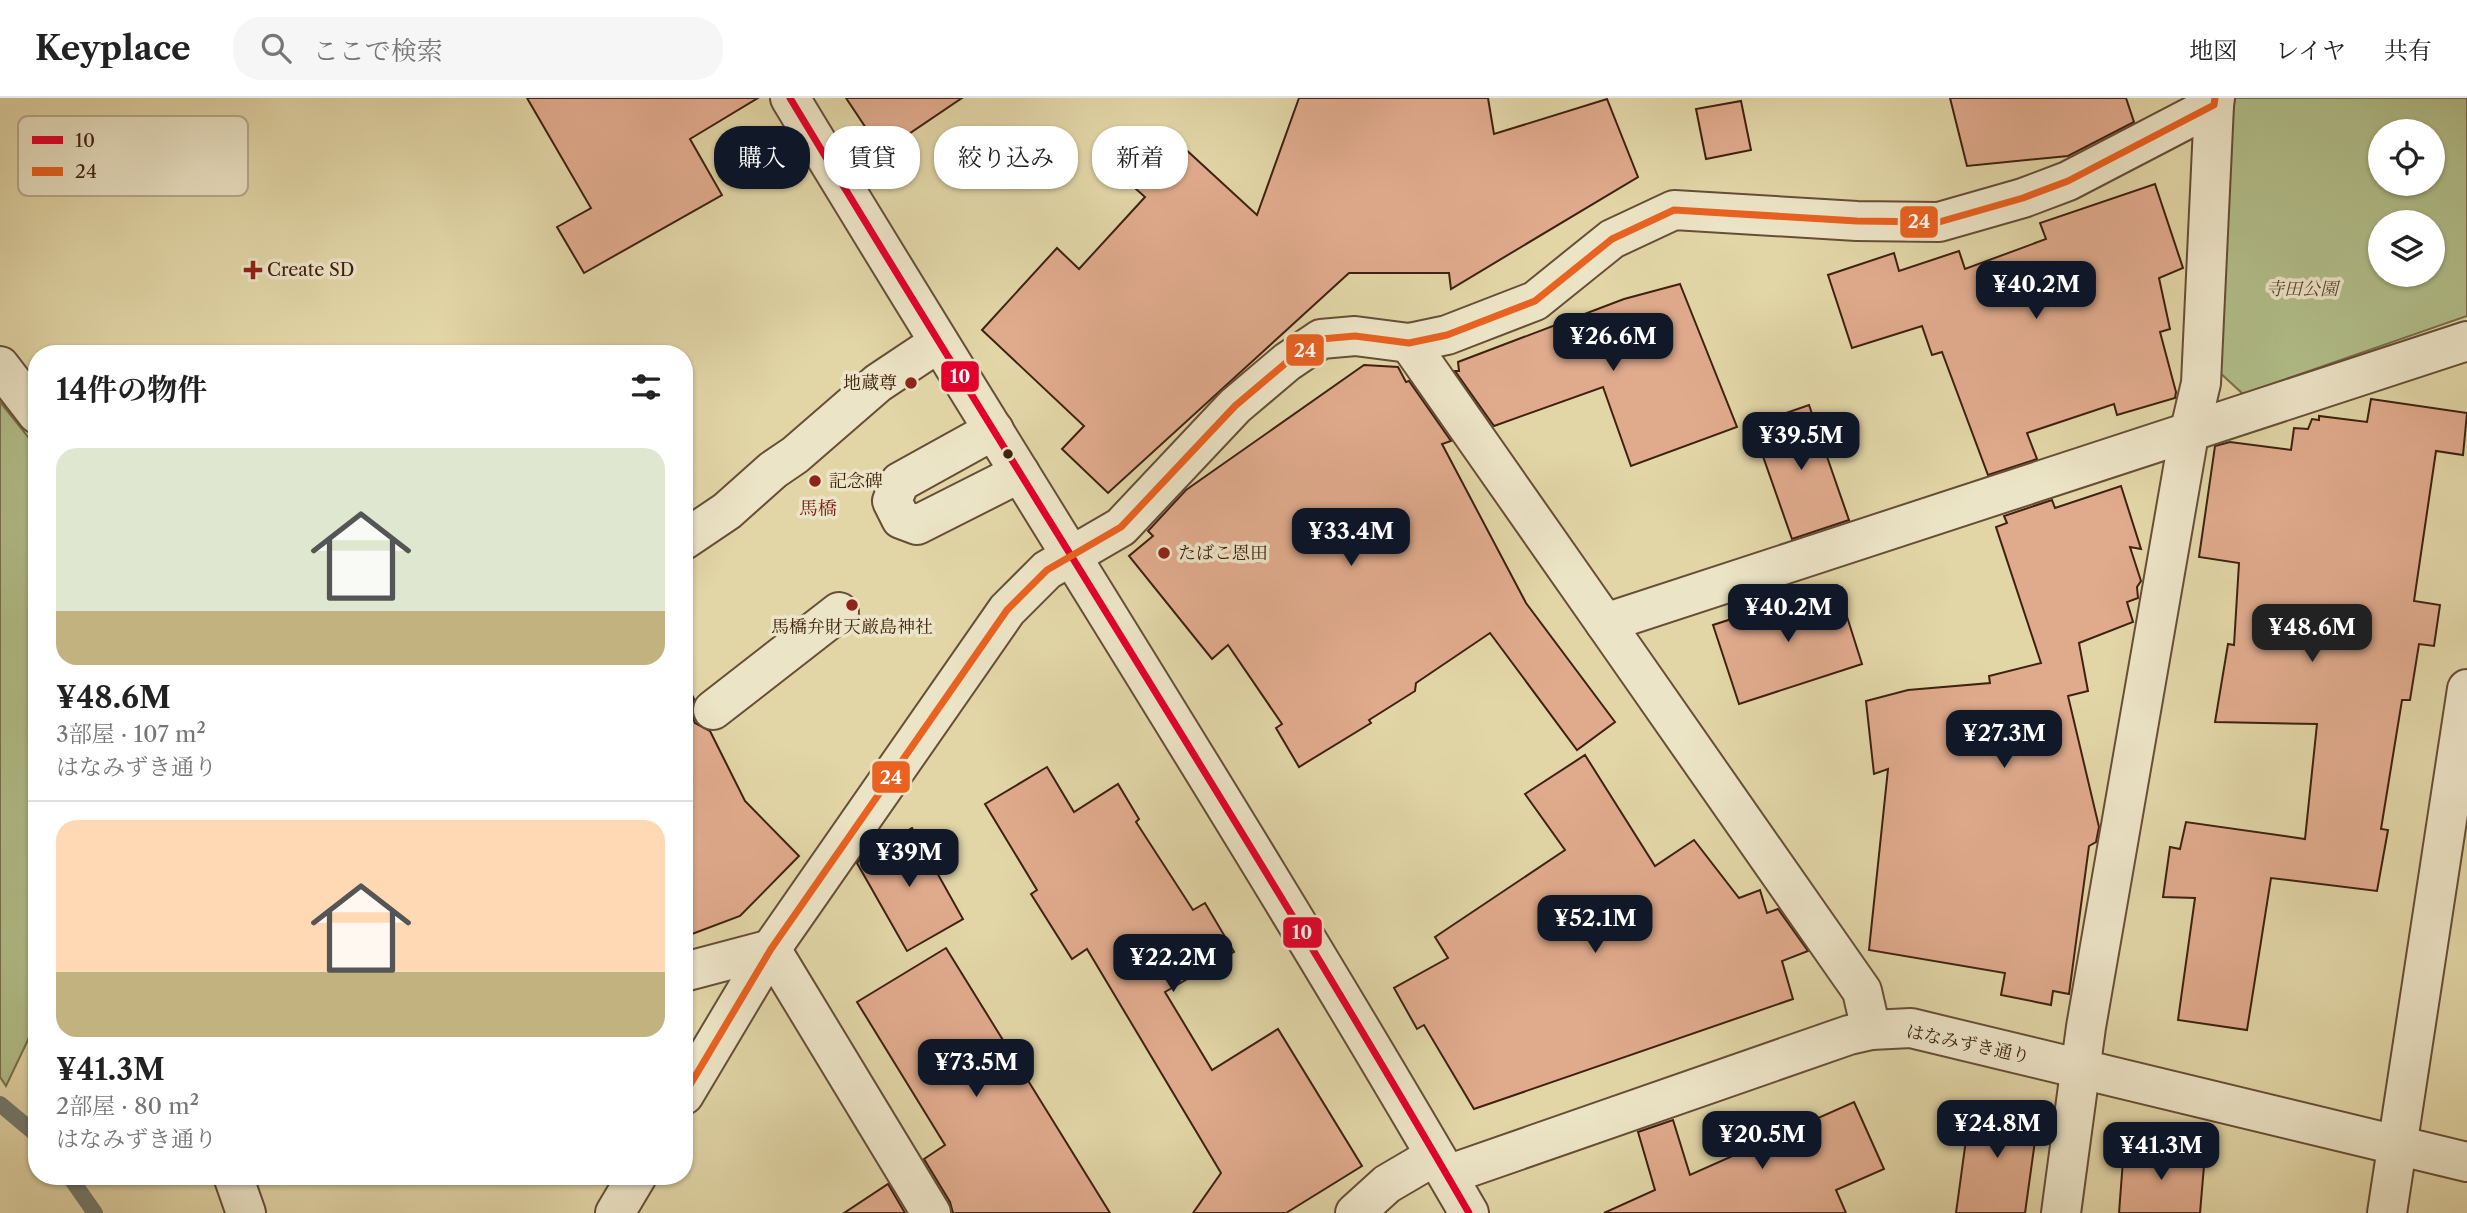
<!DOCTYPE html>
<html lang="ja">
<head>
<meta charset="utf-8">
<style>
  body { margin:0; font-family:"Libre Caslon Text","Noto Serif JP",serif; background:#f6f6f6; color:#222; height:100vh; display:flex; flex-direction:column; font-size:26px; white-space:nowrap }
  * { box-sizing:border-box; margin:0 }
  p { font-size:23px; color:#767676 }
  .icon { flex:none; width:38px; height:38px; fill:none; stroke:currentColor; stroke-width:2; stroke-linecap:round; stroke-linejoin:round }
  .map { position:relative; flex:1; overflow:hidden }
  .sheet { position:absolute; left:28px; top:247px; width:665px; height:840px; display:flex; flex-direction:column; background:#fff; border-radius:28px; box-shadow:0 2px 5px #0004 }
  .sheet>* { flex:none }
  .banner { position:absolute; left:714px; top:28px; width:665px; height:63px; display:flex; gap:14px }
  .controls { position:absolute; left:2368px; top:21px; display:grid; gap:14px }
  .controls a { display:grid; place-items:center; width:77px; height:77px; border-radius:50%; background:#fff; box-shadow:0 2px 5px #0004; font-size:35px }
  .price { position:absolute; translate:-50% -60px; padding:0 16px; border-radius:14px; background:#111827; color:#fff; font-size:23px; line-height:46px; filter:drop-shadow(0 2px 4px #0008) }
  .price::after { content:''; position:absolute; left:50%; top:42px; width:21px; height:16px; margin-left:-10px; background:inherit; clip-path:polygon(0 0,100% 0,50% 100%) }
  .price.on { background:#222; color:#fff }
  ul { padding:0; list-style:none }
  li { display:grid; align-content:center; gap:14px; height:371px; padding:0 28px }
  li+li { border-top:2px solid #e0e0e0 }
  li span { display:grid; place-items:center; height:217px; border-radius:21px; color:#555 }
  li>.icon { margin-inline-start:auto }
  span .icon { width:126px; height:126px; fill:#fffc; stroke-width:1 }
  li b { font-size:30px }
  h2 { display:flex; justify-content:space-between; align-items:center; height:84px; padding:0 28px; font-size:30px }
  .pill { padding:0 24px; border-radius:28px; background:#fff; box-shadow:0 2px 5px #0004; font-size:24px; line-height:63px }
  .pill.on { background:#111827; color:#fff }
  header { display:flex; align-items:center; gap:42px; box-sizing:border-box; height:98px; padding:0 35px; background:#fff; border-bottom:2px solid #e0e0e0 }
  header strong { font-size:33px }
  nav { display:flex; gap:38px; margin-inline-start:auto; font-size:24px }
  .search { width:490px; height:63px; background:#f6f6f6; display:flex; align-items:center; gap:18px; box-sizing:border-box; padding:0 24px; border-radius:28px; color:#767676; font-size:26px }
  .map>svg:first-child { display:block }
</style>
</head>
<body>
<header>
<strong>Keyplace</strong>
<div class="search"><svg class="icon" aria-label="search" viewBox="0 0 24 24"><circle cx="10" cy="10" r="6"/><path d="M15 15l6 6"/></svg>ここで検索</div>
<nav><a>地図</a><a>レイヤ</a><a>共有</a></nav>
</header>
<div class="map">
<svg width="2467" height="1115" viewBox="0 0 2467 1115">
  <rect width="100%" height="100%" fill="#e2d6a7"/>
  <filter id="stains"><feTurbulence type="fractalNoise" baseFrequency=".00286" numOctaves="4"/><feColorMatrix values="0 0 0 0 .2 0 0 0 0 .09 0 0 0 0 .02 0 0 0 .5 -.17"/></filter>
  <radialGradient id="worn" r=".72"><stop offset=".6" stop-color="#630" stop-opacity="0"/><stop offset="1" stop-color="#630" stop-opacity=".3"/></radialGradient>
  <g fill="#b1be89" stroke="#78704c" stroke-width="2" fill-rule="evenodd">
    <path d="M2231,0H2467V218L2243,296L2217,272ZM2380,33H2432V86H2380ZM2380,124H2432V177H2380Z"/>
    <polygon points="0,304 37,350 37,923 6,988 0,979"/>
  </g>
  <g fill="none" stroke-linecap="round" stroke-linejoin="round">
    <g stroke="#737b6f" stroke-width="16">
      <polyline points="0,1006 37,1037"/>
      <polyline points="69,1078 95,1115"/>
    </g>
  </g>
  <g fill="#e0ab8d" stroke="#3e2110" stroke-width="2">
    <polygon points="527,0 758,0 690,41 722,97 584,175 557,129 591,110"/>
    <polygon points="846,0 962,0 882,54"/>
    <polygon points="1299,0 1488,0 1494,36 1607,1 1638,79 1451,191 1449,175 1349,175 1108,395 1062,351 1084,328 982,232 1057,150 1079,171 1145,99 1127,83 1170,37 1257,117"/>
    <polygon points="1950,0 2126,0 2134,24 2068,58 1967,68"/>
    <polygon points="1741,3 1751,52 1706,61 1696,11"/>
    <polygon points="2155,86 2183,170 2159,180 2170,231 2160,234 2176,294 2175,300 2117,317 2114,306 2027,335 2037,361 1988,377 1942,254 1932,257 1922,228 1852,250 1828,177 1894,155 1899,173 1959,153 1965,171 2046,141 2040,125"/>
    <polygon points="1680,186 1737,329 1631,368 1603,289 1494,328 1455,273 1459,273 1458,264 1624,201"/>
    <polygon points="1364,267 1398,269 1406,284 1409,283 1451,343 1442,346 1526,505 1615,624 1577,652 1490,535 1416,585 1415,593 1369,622 1371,625 1299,669 1276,630 1282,626 1228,547 1212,561 1129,458 1153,438 1148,433 1186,392"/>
    <polygon points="2371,301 2467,315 2463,357 2436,353 2414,503 2440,507 2434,548 2419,546 2410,602 2402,602 2381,731 2388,732 2377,793 2271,780 2247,932 2178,922 2195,800 2163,799 2170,749 2180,751 2186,724 2305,741 2317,626 2215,624 2228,546 2234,547 2239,465 2199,459 2215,348 2230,344 2291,352 2294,330 2308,331 2312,321 2319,322 2319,318 2367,324"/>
    <polygon points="1809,307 1849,422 1792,441 1752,327"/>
    <polygon points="2121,388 2141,451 2130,449 2141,483 2137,489 2138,500 2127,504 2133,524 2079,545 2088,593 2068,598 2099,729 2096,744 2089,748 2069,896 2053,893 2051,907 2001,897 2005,875 1869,852 1888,671 1874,676 1866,603 1908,592 1990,585 1989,578 2041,565 1996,429 2007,425 2004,418 2052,402 2055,410"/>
    <polygon points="1837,487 1862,566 1739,606 1713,527"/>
    <polygon points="684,581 694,601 691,614 695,625 710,633 745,703 799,758 740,818 684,839"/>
    <polygon points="1585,657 1655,768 1694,742 1739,800 1760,792 1767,815 1778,811 1808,853 1782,863 1793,901 1474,1011 1424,927 1417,931 1394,890 1448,860 1435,839 1565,752 1525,696"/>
    <polygon points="1047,669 1074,714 1118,686 1139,721 1136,724 1193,812 1205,805 1234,854 1165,894 1212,972 1278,931 1362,1068 1286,1115 1193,1115 1221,1075 1087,851 1072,861 1031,796 1037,792 985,706"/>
    <polygon points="912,730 963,821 907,853 857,765 864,756"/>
    <polygon points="946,850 1110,1115 953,1115 950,1104 924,1061 945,1047 857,904"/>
    <polygon points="1854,1004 1884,1071 1836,1092 1846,1115 1604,1115 1655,1092 1638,1034 1673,1022 1690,1077"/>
    <polygon points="1971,1005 2039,1014 2025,1115 1956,1115"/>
    <polygon points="2124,1049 2205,1056 2200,1115 2119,1115"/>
    <polygon points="888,1086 905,1115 844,1115"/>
  </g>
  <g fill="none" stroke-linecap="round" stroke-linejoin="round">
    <defs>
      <g id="minor">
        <path d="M790,0C1015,373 1251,739 1469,1115"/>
        <polyline points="1409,245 1605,525"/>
        <polyline points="0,268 37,316"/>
        <polyline points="994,332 900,384 892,403 901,421 917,427 1020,375"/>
        <polyline points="684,442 727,413 773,372 795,357 878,285 938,245"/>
        <polyline points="713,612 839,514"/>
        <polyline points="684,874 771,851 931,1115"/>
        <polyline points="1871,932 1862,893 1605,525 2467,243"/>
        <polyline points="684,997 771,851 1007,512 1047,472 1121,429 1235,308 1287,264 1321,241 1355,238 1409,245 1447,237 1535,203 1612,141 1674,112 1857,123 1939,124 2023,100 2068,83 2214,7 2215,0"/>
        <polyline points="233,1078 246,1115"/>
        <polyline points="615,1115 637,1078"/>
        <polyline points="1355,1115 1387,1086 1433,1059 1450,1076 1849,937 1871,932 1911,930 2467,1064"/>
        <polyline points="2061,1115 2086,929 2189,336 2201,285 2214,7"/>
        <polyline points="2387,1115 2467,591"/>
      </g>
    </defs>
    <use href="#minor" stroke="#674e36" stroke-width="42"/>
    <use href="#minor" stroke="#ece4c6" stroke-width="38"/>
    <defs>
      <path id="bus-1" d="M790,0C1015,373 1251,739 1469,1115"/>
      <polyline id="bus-2" points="684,997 771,851 1007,512 1047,472 1121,429 1235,308 1287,264 1321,241 1355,238 1409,245 1447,237 1535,203 1612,141 1674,112 1857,123 1939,124 2023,100 2068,83 2214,7 2215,0"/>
    </defs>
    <use href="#bus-1" stroke="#ece4c6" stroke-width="12"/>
    <use href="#bus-2" stroke="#ece4c6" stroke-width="12"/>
    <use href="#bus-1" stroke="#e4002b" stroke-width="7"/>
    <use href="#bus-2" stroke="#e96221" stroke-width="7"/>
  </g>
  <g fill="#8f2418" stroke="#ece4c6" stroke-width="2.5">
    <path d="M249.5 161.5h7v7h7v7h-7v7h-7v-7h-7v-7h7z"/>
    <circle cx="911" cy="285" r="7"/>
    <circle cx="815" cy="383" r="7"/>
    <circle cx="1164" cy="455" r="7"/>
    <circle cx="852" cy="507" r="7"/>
  </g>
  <circle fill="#3e2110" stroke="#ece4c6" stroke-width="2.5" cx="1008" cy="356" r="6"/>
  <g text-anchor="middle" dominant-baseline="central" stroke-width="7" stroke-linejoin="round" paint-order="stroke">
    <g font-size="18" fill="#3e2110" stroke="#ece4c6" text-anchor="start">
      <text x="267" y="172">Create SD</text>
      <text x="897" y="285" text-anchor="end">地蔵尊</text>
      <text x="829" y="383">記念碑</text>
      <text x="1178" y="455">たばこ恩田</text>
      <text x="852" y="529" text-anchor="middle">馬橋弁財天厳島神社</text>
    </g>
    <g font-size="18" font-style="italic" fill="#5b482e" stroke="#ece4c6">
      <text x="2302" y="191">寺田公園</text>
    </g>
    <g font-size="18" fill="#3e2110" stroke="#ece4c6">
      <text transform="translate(1968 946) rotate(12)">はなみずき通り</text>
    </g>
    <g font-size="19" fill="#7a1f14" stroke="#ece4c6">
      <text x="818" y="410">馬橋</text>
    </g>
  </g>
  <rect x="18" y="18" width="230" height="80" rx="10" fill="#ece4c6" stroke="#b8aa8f" stroke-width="2"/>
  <rect x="32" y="38" width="31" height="8" fill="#e4002b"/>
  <rect x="32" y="69" width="31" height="9" fill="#e96221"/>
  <g font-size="19" fill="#3e2110">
    <text x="75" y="49">10</text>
    <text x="75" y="80">24</text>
  </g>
  <g stroke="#ece4c6" stroke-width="2.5">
    <rect x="1899" y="107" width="40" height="34" rx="7" fill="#e96221"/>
    <rect x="1285" y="235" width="40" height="34" rx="7" fill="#e96221"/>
    <rect x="940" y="262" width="40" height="33" rx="7" fill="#e4002b"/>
    <rect x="871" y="662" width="40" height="34" rx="7" fill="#e96221"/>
    <rect x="1282" y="818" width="41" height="33" rx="7" fill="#e4002b"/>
  </g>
  <g font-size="19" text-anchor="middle" font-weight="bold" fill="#fff">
    <text x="1919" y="130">24</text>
    <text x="1305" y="259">24</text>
    <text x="960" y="285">10</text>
    <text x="891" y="686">24</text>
    <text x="1302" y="841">10</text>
  </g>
  <rect width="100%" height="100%" filter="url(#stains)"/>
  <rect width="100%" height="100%" fill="url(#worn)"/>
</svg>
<div class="controls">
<a><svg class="icon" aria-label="locate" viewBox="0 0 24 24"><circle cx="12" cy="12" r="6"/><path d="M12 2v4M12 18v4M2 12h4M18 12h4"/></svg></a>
<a><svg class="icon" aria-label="layers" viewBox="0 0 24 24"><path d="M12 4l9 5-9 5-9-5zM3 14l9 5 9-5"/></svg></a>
</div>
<b class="price" style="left:2036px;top:223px">¥40.2M</b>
<b class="price" style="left:1613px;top:275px">¥26.6M</b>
<b class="price" style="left:1801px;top:374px">¥39.5M</b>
<b class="price" style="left:1351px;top:470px">¥33.4M</b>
<b class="price" style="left:1788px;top:546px">¥40.2M</b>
<b class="price on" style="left:2312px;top:566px">¥48.6M</b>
<b class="price" style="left:2004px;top:672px">¥27.3M</b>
<b class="price" style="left:909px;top:791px">¥39M</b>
<b class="price" style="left:1595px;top:857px">¥52.1M</b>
<b class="price" style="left:1173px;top:896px">¥22.2M</b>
<b class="price" style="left:976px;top:1001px">¥73.5M</b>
<b class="price" style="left:1997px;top:1062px">¥24.8M</b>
<b class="price" style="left:1762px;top:1073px">¥20.5M</b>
<b class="price" style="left:2161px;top:1084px">¥41.3M</b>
<div class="banner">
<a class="pill on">購入</a>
<a class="pill">賃貸</a>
<a class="pill">絞り込み</a>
<a class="pill">新着</a>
</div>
<section class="sheet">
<h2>14件の物件<svg class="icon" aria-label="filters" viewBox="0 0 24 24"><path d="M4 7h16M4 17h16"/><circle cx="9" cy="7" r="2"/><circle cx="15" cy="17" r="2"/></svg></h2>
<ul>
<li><span style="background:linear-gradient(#dfe7d0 75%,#c2b280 0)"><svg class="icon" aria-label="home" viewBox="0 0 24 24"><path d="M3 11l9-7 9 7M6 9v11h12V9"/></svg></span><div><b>¥48.6M</b><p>3部屋 · 107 m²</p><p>はなみずき通り</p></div></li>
<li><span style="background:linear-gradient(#ffd9b3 70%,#c2b280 0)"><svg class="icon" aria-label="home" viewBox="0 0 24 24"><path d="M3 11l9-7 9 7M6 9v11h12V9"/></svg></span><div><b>¥41.3M</b><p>2部屋 · 80 m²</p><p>はなみずき通り</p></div></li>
</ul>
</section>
</div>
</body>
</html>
